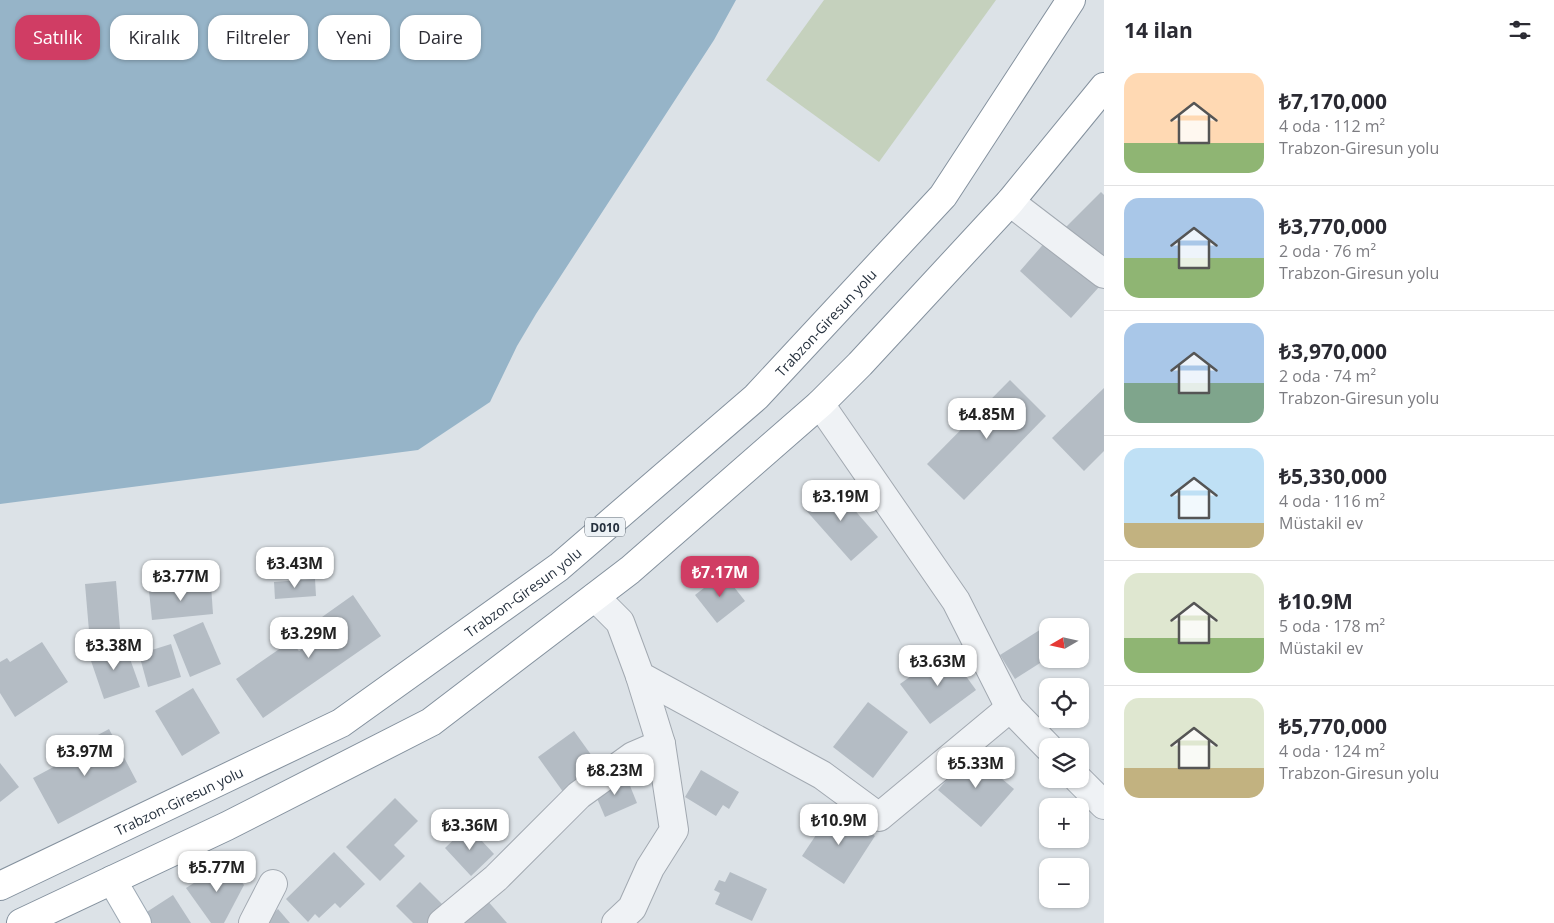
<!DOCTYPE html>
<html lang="tr">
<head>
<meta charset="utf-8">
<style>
  body { margin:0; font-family:"Open Sans",sans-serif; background:#f2f2f3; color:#2b2b33; height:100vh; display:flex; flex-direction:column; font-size:19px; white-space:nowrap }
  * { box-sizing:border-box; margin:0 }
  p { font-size:16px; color:#7c7c81 }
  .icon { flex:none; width:28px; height:28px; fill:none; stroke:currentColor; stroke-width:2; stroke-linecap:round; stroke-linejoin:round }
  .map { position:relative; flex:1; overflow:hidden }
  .side { display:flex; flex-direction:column; background:#fff; width:450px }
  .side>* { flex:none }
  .top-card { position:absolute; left:15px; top:15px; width:475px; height:45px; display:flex; gap:10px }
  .needle { width:32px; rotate:261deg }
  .buttons { position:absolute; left:1039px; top:618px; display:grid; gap:10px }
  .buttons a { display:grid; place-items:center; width:50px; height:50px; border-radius:10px; background:#fff; box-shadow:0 1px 4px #0004; font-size:25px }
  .price { position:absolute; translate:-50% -42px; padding:0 11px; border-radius:10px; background:#fff; color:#222; font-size:16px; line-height:32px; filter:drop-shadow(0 1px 2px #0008) }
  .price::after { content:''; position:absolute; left:50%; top:30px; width:15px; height:11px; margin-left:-8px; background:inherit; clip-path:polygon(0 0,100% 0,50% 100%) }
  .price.selected { background:#d03d64; color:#fff }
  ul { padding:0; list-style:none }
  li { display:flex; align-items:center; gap:15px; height:125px; padding:0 20px }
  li+li { border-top:1px solid #e1e1e2 }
  li span { display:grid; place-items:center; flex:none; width:140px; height:100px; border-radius:15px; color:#555 }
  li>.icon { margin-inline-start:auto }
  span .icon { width:60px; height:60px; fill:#fffc; stroke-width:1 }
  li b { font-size:21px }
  h2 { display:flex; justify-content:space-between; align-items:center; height:60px; padding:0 20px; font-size:21px }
  .tag { padding:0 18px; border-radius:15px; background:#fff; box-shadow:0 1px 4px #0004; font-size:18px; line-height:45px }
  .tag.selected { background:#d03d64; color:#fff }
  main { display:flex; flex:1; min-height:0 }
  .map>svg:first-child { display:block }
</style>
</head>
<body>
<main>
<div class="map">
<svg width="1104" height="923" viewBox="0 0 1104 923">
  <rect width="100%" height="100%" fill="#dce2e7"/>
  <polygon fill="#c5d1bd" points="824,0 996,0 879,162 766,80"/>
  <polygon fill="#96b4c8" points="0,0 736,0 714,40 536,314 517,346 490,402 418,450 0,504"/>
  <g fill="#b4bcc4">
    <polygon points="1101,192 1104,195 1104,264 1066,227"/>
    <polygon points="1047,240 1099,287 1071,318 1020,271"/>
    <polygon points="1010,380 1046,416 964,500 927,464"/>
    <polygon points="1104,388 1104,451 1084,471 1052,438"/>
    <polygon points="832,484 878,537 851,561 804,508"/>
    <polygon points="723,573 745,601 717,623 695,595"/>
    <polygon points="315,579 316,596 275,599 274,582"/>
    <polygon points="116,581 120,629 89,631 85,584"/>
    <polygon points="211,585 213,614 152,620 149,591"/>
    <polygon points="353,595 381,636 263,718 236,679 291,641 299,651 330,630 322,617"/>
    <polygon points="203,622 221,664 190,677 173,635"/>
    <polygon points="1046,626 1048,658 1015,679 1000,655"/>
    <polygon points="42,642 68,682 15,717 0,693 0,662 7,658 10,662"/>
    <polygon points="124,642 140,687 104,699 89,655"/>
    <polygon points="171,644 181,677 148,687 139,654"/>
    <polygon points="947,650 976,690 930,724 900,684"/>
    <polygon points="193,688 220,733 182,756 155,711"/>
    <polygon points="868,702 908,732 873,778 833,747"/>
    <polygon points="109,729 137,782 58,824 33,778 72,757 68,751"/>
    <polygon points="574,731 602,770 566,796 538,757"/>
    <polygon points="970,752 1014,789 981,827 938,790"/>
    <polygon points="0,763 19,787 0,802"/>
    <polygon points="701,770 739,792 729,809 723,805 716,816 685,797"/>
    <polygon points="626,776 637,803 605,817 593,789"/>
    <polygon points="395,798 418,821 394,845 405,856 380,881 346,847"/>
    <polygon points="834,808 875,836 844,884 802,856"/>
    <polygon points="468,826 494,854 471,876 445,848"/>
    <polygon points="334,852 365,884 340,908 335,903 319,918 315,914 308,922 286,899"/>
    <polygon points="227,862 244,885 224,923 211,923 186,888"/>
    <polygon points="730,872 767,889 752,921 715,904 720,893 714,890 719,880 725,882"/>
    <polygon points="420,882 444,906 427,923 413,923 396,906"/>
    <polygon points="173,895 191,923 143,923 139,917"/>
    <polygon points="486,899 507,923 465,923 462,920"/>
    <polygon points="278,909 290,923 263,923"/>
  </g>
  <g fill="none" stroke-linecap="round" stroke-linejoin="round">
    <defs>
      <g id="minor">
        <polyline points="1010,202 1104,274"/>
        <polyline points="820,404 956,601 1010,708 1048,747"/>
        <polyline points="595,597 620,622 640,676 822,775 879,817 1010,708"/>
        <polyline points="1078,779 1104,805"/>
        <polyline points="253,923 273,884"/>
        <polyline points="442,923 496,878 579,795 633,756 661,744"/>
        <polyline points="616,923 632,908 650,868 674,830 661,744 640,676"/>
      </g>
      <polyline id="major" points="112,880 137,923"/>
      <g id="highway">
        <path id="s1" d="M0,886L341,723L559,567L756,397L943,196L1071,0"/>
        <polyline points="21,923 227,826 431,722 630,570 820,404 860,364 1010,202 1104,87"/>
      </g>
    </defs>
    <use href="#minor" stroke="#a2a9b1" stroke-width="30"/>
    <use href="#major" stroke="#9ca8b3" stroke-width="30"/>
    <use href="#highway" stroke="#84919e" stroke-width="30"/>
    <use href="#minor" stroke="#eff2f5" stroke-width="28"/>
    <use href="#major" stroke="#fff" stroke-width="28"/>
    <use href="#highway" stroke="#fff" stroke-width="28"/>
  </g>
  <g text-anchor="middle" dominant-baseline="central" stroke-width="4" stroke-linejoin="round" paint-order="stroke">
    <rect fill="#ecf1f5" stroke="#616b75" stroke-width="1" x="585" y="517.5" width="40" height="19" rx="4"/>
    <g font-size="12" font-weight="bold" fill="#26313e">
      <text x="605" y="527">D010</text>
    </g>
    <g font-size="14" fill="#26313e" stroke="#ecf1f5">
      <text stroke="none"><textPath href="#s1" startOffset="1008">Trabzon-Giresun yolu</textPath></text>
      <text stroke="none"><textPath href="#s1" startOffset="602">Trabzon-Giresun yolu</textPath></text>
      <text stroke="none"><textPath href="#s1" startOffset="198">Trabzon-Giresun yolu</textPath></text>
    </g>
  </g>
</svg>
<div class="buttons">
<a><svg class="needle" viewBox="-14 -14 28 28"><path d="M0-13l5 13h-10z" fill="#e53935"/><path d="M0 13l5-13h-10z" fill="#7c7c81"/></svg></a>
<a><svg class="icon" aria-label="locate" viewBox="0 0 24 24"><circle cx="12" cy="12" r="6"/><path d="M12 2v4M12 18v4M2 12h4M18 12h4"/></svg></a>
<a><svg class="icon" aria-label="layers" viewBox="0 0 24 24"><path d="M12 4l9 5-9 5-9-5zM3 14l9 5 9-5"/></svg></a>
<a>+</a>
<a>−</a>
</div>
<b class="price" style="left:987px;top:440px">₺4.85M</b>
<b class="price" style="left:841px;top:522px">₺3.19M</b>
<b class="price" style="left:295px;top:589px">₺3.43M</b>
<b class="price selected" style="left:720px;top:598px">₺7.17M</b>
<b class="price" style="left:181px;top:602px">₺3.77M</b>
<b class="price" style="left:309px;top:659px">₺3.29M</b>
<b class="price" style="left:114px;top:671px">₺3.38M</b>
<b class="price" style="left:938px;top:687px">₺3.63M</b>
<b class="price" style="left:85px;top:777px">₺3.97M</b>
<b class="price" style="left:976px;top:789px">₺5.33M</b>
<b class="price" style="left:615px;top:796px">₺8.23M</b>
<b class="price" style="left:839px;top:846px">₺10.9M</b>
<b class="price" style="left:470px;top:851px">₺3.36M</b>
<b class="price" style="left:217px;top:893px">₺5.77M</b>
<div class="top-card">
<a class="tag selected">Satılık</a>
<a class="tag">Kiralık</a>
<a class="tag">Filtreler</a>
<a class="tag">Yeni</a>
<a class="tag">Daire</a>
</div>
</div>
<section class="side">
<h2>14 ilan<svg class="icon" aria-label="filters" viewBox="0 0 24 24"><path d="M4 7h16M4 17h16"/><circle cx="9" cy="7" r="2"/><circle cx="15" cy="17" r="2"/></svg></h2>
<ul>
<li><span style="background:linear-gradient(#ffd9b3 70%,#8fb573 0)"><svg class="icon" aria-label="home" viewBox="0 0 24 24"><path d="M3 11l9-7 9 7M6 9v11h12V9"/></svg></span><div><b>₺7,170,000</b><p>4 oda · 112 m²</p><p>Trabzon-Giresun yolu</p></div></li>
<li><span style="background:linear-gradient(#a9c7e8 60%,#8fb573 0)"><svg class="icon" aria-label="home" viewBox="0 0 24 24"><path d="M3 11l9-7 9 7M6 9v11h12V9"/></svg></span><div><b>₺3,770,000</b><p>2 oda · 76 m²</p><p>Trabzon-Giresun yolu</p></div></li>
<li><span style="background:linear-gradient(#a9c7e8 60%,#7fa58c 0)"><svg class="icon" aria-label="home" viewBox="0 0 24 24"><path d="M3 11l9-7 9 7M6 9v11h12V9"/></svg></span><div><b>₺3,970,000</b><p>2 oda · 74 m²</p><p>Trabzon-Giresun yolu</p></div></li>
<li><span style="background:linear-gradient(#bfe0f5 75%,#c2b280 0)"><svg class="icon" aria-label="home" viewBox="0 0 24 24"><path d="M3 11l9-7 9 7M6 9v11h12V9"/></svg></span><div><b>₺5,330,000</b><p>4 oda · 116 m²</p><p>Müstakil ev</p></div></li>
<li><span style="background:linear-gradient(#dfe7d0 65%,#8fb573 0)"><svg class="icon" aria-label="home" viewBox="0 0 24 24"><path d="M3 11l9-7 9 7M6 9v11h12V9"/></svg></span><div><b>₺10.9M</b><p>5 oda · 178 m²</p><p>Müstakil ev</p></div></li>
<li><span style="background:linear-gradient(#dfe7d0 70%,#c2b280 0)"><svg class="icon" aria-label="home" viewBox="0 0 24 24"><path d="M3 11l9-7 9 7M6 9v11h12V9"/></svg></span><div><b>₺5,770,000</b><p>4 oda · 124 m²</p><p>Trabzon-Giresun yolu</p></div></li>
</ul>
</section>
</main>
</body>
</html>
